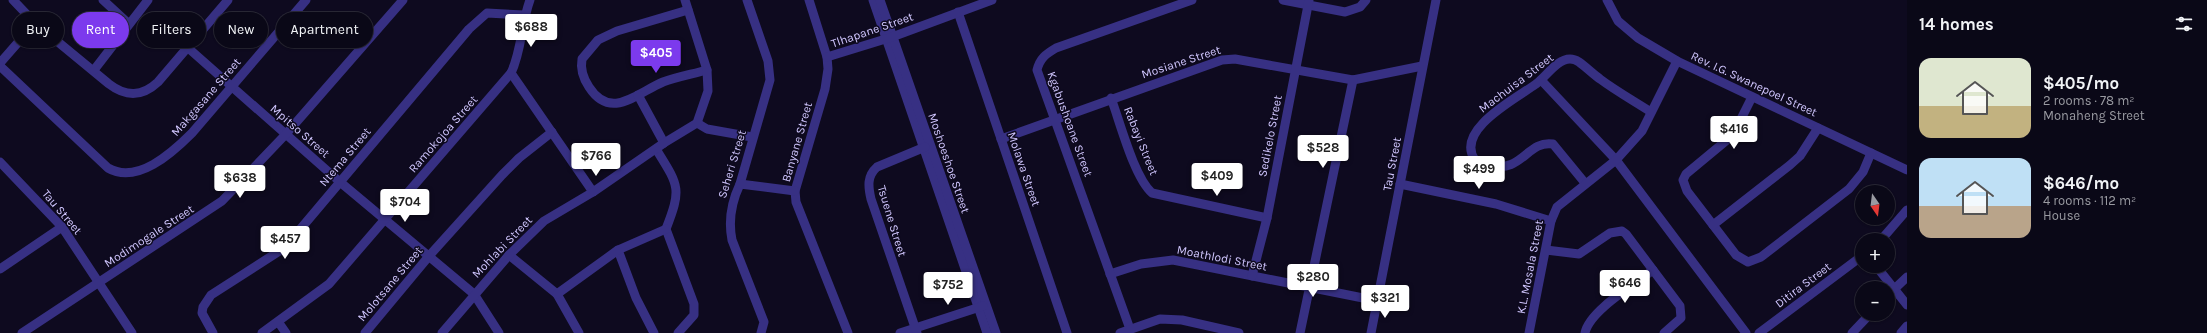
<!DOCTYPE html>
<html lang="en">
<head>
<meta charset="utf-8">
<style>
  body { margin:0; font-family:Karla,sans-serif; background:#181624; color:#f1f3f6; height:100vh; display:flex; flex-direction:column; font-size:15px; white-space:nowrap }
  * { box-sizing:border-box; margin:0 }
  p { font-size:13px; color:#999aa1 }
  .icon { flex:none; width:22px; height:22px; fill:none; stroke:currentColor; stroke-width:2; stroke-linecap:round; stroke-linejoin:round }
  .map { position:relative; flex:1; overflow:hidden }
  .drawer { display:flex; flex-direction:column; background:#0a0817; width:300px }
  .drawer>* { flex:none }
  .guide { position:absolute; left:12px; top:12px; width:380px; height:36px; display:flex; gap:8px }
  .needle { width:26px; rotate:166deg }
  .tools { position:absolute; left:1855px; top:185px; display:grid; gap:8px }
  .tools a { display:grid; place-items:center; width:40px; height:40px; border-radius:50%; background:#0a0817; box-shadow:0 1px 3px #0004,0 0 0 1px #2a2936; font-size:20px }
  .price { position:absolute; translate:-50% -34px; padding:0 9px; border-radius:4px; background:#fff; color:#222; font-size:13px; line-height:26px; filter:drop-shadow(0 1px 2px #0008) }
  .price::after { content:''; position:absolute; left:50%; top:24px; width:12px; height:9px; margin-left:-6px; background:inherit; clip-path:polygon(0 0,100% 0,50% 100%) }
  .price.current { background:#7c3aed; color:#fff }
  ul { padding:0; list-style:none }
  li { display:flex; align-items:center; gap:12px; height:100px; padding:0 12px }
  li span { display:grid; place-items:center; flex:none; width:112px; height:80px; border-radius:12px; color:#555 }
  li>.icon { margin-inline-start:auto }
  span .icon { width:48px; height:48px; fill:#fffc; stroke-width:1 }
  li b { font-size:17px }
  h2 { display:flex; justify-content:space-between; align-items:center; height:48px; padding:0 12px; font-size:17px }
  .tag { padding:0 14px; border-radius:18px; background:#0a0817; box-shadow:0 1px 3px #0004,0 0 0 1px #2a2936; font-size:14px; line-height:36px }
  .tag.current { background:#7c3aed; color:#fff }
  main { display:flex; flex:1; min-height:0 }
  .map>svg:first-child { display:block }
</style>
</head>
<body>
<main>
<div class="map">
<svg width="1907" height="333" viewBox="0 0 1907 333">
  <rect width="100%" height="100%" fill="#0e0a1f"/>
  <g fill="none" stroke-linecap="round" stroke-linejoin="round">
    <g stroke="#373083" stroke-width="9">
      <path d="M13,0L35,23L109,84C126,97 142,97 158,82L228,0"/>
      <polyline points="103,0 128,23"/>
      <path d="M747,0L768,61L770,80L740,184C731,203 728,220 732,240L764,322L761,333"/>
      <polyline points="809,0 827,57 828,69 825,89 795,191 796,202 848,333"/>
      <polyline points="873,0 987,333"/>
      <polyline points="880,0 996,333"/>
      <polyline points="1283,0 1345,12 1360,7 1366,0"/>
      <polyline points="1607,0 1618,21 1638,38 1677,61 1907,170"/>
      <path d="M688,10L617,31L598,40L582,59C580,70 583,78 589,87C611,121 637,93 663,82C677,77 693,74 707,70"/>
      <polyline points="958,12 1067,333"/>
      <polyline points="187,47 340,182 474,294 499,333"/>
      <polyline points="827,57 892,37 992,0"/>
      <polyline points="0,63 35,23"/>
      <path d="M0,66L108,168C137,185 172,153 192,133L306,0"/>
      <polyline points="94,70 148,0"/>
      <polyline points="511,73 593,192"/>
      <polyline points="1541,80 1616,160 1746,333"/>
      <polyline points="638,95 664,143"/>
      <polyline points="1752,97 1733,135 1686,174 1683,180 1687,191 1736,255 1748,262 1761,257 1849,189 1863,172 1871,153"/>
      <path d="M1111,98C1120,122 1134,177 1152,193L1267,218"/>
      <polyline points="697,123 707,129 752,137"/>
      <polyline points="1001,139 1222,60 1235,59 1353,80 1422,66"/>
      <path d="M656,149C679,186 682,188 666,229L694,304V315L678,333"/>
      <polyline points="0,162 62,227 132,333"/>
      <path d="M1585,183L1553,144C1527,140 1522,174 1490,165C1485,164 1479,163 1475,160C1454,130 1517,98 1536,84C1546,77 1557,59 1570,59C1573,59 1576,60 1579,62C1586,67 1593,74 1600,79C1616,91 1634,101 1651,112"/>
      <polyline points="740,184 795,191"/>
      <polyline points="1400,184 1496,204 1551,221"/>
      <polyline points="1713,225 1790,165 1800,156 1818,128"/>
      <polyline points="1881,240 1907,210"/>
      <polyline points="618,250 636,298 654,333"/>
      <polyline points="1546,250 1579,254 1610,233 1622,231 1626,234 1680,306 1681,318 1664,333"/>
      <polyline points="509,255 557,294 579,333"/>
      <polyline points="1876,266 1907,305"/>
      <polyline points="0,269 62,227"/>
      <polyline points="1110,274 1141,264 1173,260 1378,301"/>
      <polyline points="1252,276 1267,218 1309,0"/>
      <polyline points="557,294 618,250 666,229"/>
      <polyline points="1888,295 1907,277"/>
      <polyline points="279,323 286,333"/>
      <path d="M1130,329L1037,70C1040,58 1046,54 1056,48L1192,0"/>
      <polyline points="22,333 222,201 286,134 403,0"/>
      <polyline points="213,333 202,313 203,307 211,295 281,250 292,239 469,29 487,13 524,15"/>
      <path d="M262,333L329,284L511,73C522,50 521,24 530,0"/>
      <polyline points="365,333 429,256 502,175 519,158 552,132"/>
      <polyline points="442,333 509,255 544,221 593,192 664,143 697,123 708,91 707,70 685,0"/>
      <polyline points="900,333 983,306"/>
      <path d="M917,333L871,199C868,186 867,176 877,167L925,147"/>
      <polyline points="1120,333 1160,319 1182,320 1239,333"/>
      <polyline points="1300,333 1353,80"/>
      <polyline points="1371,333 1436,0"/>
      <polyline points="1529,333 1551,221 1557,207 1616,160 1642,131 1677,61"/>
      <path d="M1585,333C1589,311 1635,284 1653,270"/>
      <polyline points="1759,333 1862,256"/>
      <polyline points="1852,333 1870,314"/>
      <polyline points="1901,333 1907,326"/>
    </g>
  </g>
  <g text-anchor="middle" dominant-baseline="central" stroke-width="3" stroke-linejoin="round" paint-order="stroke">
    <g font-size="12" fill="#d1c7ff" stroke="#0e0a1f">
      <text transform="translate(872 30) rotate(-19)">Tlhapane Street</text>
      <text transform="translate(1181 62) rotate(-18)">Mosiane Street</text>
      <text transform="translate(1516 83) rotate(-37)">Machuisa Street</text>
      <text transform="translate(1754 84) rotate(25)">Rev. I.G. Swanepoel Street</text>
      <text transform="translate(206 97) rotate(-49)">Makgasane Street</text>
      <text transform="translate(1070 124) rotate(70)">Kgabushoane Street</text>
      <text transform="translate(300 131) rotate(41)">Mpitso Street</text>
      <text transform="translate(443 134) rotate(-49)">Ramokojoa Street</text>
      <text transform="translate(1270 136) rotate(-79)">Sedikelo Street</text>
      <text transform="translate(1141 141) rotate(68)">Rabayi Street</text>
      <text transform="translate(797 142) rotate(-74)">Banyane Street</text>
      <text transform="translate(345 157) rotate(-50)">Ntema Street</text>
      <text transform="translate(949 163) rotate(71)">Moshoeshoe Street</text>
      <text transform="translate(732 164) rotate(-73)">Seheri Street</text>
      <text transform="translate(1392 164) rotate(-79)">Tau Street</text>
      <text transform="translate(1024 169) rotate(71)">Molawa Street</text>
      <text transform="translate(62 212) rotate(50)">Tau Street</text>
      <text transform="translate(892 221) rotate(73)">Tsuene Street</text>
      <text transform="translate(149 236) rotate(-33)">Modimogale Street</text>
      <text transform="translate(502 247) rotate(-46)">Mohlabi Street</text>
      <text transform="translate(1222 258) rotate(11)">Moathlodi Street</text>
      <text transform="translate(1530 267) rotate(-79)">K.L. Mosala Street</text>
      <text transform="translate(390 284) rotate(-50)">Molotsane Street</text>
      <text transform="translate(1803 285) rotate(-37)">Ditira Street</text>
    </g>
  </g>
</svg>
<div class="tools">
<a><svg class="needle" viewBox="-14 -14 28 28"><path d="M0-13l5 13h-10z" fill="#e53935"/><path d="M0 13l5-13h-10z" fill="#999aa1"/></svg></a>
<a>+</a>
<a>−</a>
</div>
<b class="price" style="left:531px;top:48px">$688</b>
<b class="price current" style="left:656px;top:74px">$405</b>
<b class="price" style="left:1734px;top:150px">$416</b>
<b class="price" style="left:1323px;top:169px">$528</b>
<b class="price" style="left:596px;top:177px">$766</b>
<b class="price" style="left:1479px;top:190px">$499</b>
<b class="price" style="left:1217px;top:197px">$409</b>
<b class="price" style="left:240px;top:199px">$638</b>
<b class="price" style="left:405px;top:223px">$704</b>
<b class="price" style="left:285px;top:260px">$457</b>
<b class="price" style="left:1313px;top:298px">$280</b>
<b class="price" style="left:1625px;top:304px">$646</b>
<b class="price" style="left:948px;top:306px">$752</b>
<b class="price" style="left:1385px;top:319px">$321</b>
<div class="guide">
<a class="tag">Buy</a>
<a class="tag current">Rent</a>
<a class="tag">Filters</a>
<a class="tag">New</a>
<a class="tag">Apartment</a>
</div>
</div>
<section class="drawer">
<h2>14 homes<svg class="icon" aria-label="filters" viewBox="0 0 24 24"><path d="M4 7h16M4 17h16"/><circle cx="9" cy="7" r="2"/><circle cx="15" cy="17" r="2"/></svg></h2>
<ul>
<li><span style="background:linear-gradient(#dfe7d0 60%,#c2b280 0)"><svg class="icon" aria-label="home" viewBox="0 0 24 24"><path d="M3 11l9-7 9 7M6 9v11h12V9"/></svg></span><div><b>$405/mo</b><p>2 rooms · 78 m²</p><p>Monaheng Street</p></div></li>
<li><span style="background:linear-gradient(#bfe0f5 60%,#b9a48a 0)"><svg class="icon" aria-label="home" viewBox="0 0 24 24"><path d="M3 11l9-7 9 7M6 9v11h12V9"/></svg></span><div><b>$646/mo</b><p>4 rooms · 112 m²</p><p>House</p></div></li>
</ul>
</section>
</main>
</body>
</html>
